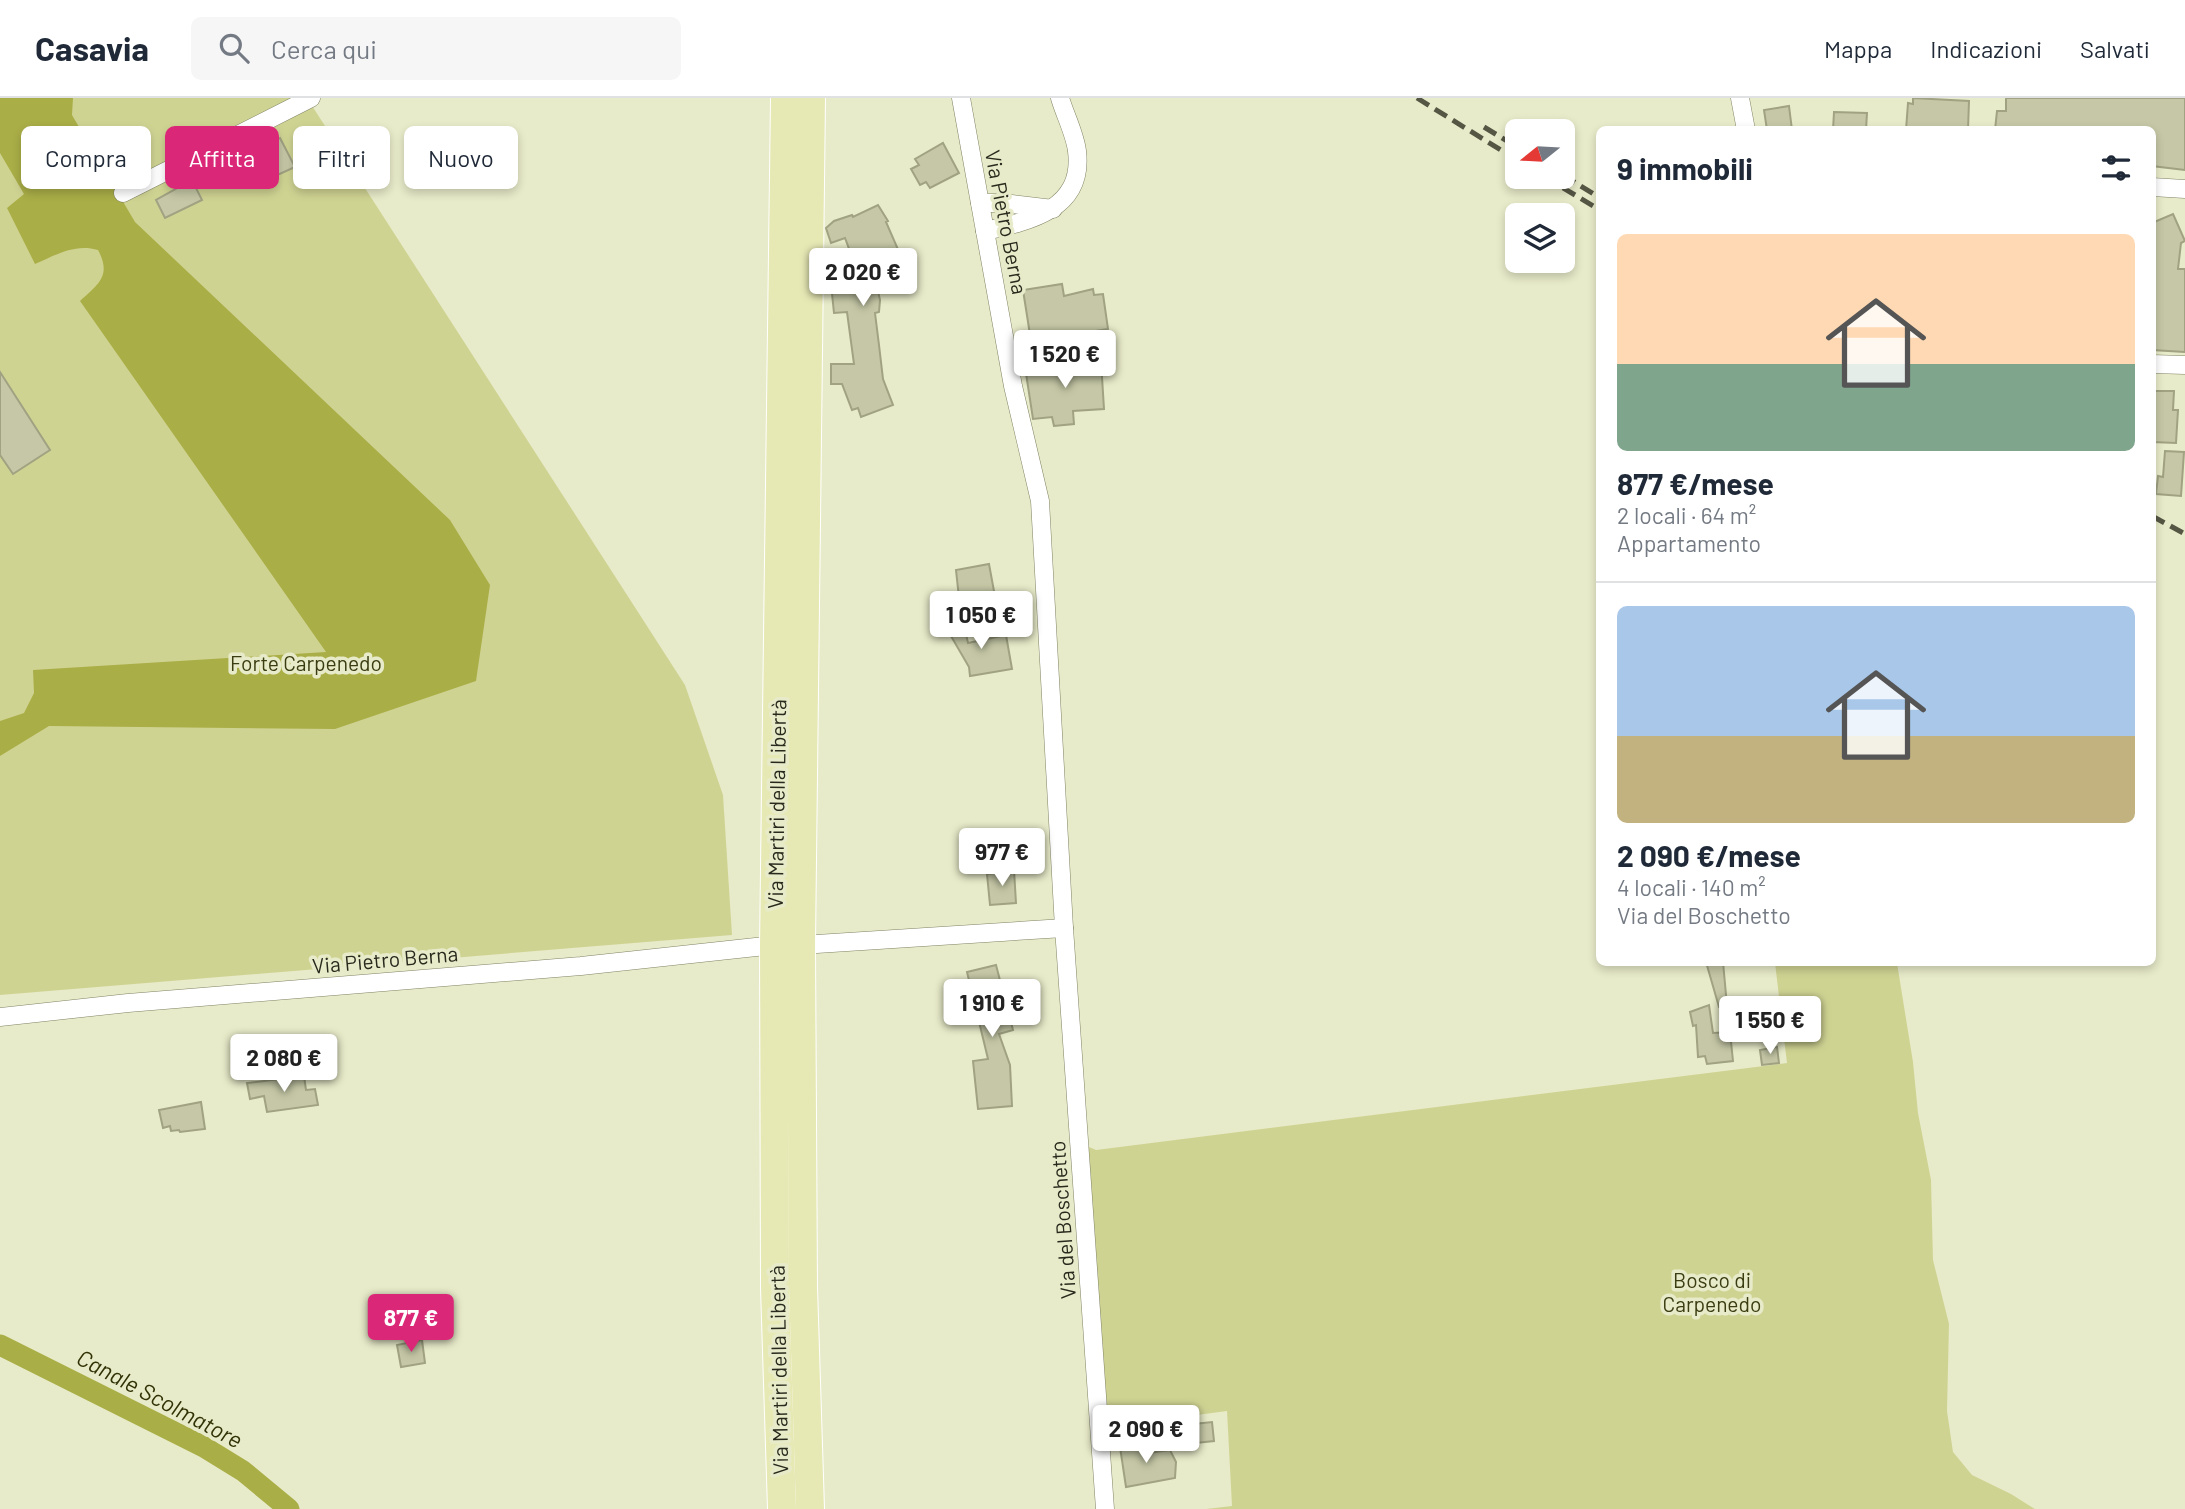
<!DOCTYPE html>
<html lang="it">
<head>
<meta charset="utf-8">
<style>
  body { margin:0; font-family:Barlow,sans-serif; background:#f6f6f7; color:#1f2937; height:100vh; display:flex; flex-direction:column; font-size:26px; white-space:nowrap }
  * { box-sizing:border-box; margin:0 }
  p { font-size:23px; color:#747a83 }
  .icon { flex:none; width:38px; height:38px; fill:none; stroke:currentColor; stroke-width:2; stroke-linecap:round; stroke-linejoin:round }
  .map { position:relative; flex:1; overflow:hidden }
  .side { position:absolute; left:1596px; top:28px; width:560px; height:840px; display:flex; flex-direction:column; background:#fff; border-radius:10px; box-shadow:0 4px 10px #0003 }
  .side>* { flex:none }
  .banner { position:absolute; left:21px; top:28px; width:665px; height:63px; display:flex; gap:14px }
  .needle { width:46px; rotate:252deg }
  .tools { position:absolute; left:1505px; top:21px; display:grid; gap:14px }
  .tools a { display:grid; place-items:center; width:70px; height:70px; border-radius:10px; background:#fff; box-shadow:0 4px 10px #0003; font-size:35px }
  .price { position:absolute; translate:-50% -60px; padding:0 16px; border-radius:7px; background:#fff; color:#222; font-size:23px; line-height:46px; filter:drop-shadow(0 2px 4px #0008) }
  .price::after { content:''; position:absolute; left:50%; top:42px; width:21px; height:16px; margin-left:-10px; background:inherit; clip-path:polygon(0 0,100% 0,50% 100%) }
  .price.active { background:#db2777; color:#fff }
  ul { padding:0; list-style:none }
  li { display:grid; align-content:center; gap:14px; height:371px; padding:0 21px }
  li+li { border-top:2px solid #e0e1e3 }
  li span { display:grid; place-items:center; height:217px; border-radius:10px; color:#555 }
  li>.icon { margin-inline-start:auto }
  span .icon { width:126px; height:126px; fill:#fffc; stroke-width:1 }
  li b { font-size:30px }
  h2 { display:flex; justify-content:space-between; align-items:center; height:84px; padding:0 21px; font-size:30px }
  .pill { padding:0 24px; border-radius:10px; background:#fff; box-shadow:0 4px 10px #0003; font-size:24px; line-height:63px }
  .pill.active { background:#db2777; color:#fff }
  header { display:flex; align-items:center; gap:42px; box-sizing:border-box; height:98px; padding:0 35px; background:#fff; border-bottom:2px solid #e0e1e3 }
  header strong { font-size:33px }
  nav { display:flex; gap:38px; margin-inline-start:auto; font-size:24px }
  .search { width:490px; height:63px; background:#f6f6f7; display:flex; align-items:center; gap:18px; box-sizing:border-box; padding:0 24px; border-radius:10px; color:#747a83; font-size:26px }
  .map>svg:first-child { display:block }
</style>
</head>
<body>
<header>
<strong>Casavia</strong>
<div class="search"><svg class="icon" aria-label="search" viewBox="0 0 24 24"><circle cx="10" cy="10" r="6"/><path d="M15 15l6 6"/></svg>Cerca qui</div>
<nav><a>Mappa</a><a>Indicazioni</a><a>Salvati</a></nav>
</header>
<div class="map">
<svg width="2185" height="1411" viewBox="0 0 2185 1411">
  <rect width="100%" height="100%" fill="#e8ebc9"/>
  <g fill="#cfd392">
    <polygon points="0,0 307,0 685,587 723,697 732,837 0,897"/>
    <polygon points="1775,865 1897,865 1913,964 1918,1015 1931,1082 1933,1162 1949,1226 1947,1313 1953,1354 1972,1377 2011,1396 2035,1411 1206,1411 1232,1408 1227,1313 1106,1329 1087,1048 1096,1052 1787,965"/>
  </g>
  <path fill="#aaae47" d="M0,0H73L72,17L135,124L450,422L490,487L476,583L335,631L49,628L0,658V623L24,615L34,595L33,572L326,554L80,203C98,186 112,178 98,152C75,145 56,157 35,166L7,110L24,96L0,55Z"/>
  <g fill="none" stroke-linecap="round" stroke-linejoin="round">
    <polyline stroke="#aaae47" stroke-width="21" points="0,1247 204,1349 243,1373 289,1411"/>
  </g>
  <g fill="#c5c7a6" stroke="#a0a282" stroke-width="2">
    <polygon points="1913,0 1969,3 1968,32 1906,32 1908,5 1913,6"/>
    <polygon points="2006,0 2185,0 2185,72 2152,68 2152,32 1995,32 1997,13 2006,13"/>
    <polygon points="1789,8 1792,32 1767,32 1764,12"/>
    <polygon points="1834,14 1867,15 1866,32 1833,32"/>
    <polygon points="280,40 295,69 262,84 248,55"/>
    <polygon points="943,45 959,75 930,90 926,84 920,87 911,71 919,67 915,61"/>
    <polygon points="192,82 202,102 165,120 156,102"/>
    <polygon points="878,107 888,123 886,124 900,156 875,167 882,186 877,189 880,202 879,214 875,215 879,247 883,281 893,307 861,319 858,310 852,312 842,286 831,286 831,266 854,266 847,214 834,215 831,186 861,183 845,140 831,145 826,130 834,123 852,117 853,119"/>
    <polygon points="2173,116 2185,143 2181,145 2178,171 2185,171 2185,254 2152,252 2152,125"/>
    <polygon points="1062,186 1064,198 1093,191 1094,197 1103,196 1108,231 1031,243 1023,192"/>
    <polygon points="1101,263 1104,311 1073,313 1074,326 1054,328 1052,319 1033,321 1025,269"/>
    <polygon points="0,274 50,352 13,376 0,357"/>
    <polygon points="2152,293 2174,293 2173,312 2178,312 2176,345 2152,344"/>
    <polygon points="2165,353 2184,354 2181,398 2156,396 2158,378 2163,379"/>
    <polygon points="989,466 996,504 960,509 956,472"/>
    <polygon points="963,522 968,545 1006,537 1012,571 970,578 969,569 944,526"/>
    <polygon points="1014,772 1016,805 990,807 987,776"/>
    <polygon points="1706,864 1723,864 1727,908 1719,909"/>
    <polygon points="996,867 1013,932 999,936 1010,967 1012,1008 978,1011 973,963 988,961 967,874"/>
    <polygon points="1709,907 1713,935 1730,934 1733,963 1707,966 1705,958 1698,959 1696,927 1693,928 1690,914"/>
    <polygon points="1777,949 1779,965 1762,967 1760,952"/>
    <polygon points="304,978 306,992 315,991 318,1007 267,1014 264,998 250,1001 247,985"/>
    <polygon points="201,1004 205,1031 180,1034 179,1032 171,1033 170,1028 163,1030 159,1012"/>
    <polygon points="422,1242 425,1265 401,1269 397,1247"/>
    <polygon points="1212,1324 1214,1343 1196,1345 1194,1326"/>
    <polygon points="1146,1343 1149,1355 1170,1352 1176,1364 1175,1380 1126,1389 1120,1349"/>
  </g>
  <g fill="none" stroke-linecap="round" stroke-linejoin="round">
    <defs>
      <g id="street">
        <polyline points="1740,0 1746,32"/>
        <polyline points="2152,89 2185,91"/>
        <polyline points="123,95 311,0"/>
        <polyline points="980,105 1004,105 1053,111"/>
        <path d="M985,133C1031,123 1084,111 1077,53C1075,36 1065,17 1060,0"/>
        <polyline points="2152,266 2185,267"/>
        <polyline points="1064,830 1105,1411"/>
        <polyline points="801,847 1064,830 1040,403 1013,288 961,0"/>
        <polyline points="0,919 128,905 581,868 774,847"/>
      </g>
      <g id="primary">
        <polyline points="782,1411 775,1190 774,847 785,0"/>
        <polyline points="810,1411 803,1189 801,847 811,0"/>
      </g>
    </defs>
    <use href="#street" stroke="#818364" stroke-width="19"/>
    <use href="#primary" stroke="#fff" stroke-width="30"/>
    <use href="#street" stroke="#fff" stroke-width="18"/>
    <use href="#primary" stroke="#e7e9b5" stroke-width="28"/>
    <g stroke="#555644" stroke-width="5" stroke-dasharray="14 7" stroke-linecap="butt">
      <polyline points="1417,0 1517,62"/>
      <polyline points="1484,29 1517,49"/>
      <polyline points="1563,77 1600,100"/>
      <polyline points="1545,79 1600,112"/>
      <polyline points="2152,418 2185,436"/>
    </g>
  </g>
  <g text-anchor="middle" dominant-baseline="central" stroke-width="7" stroke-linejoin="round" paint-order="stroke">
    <g font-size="21" fill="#292a1d" stroke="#e8ebc9">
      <text transform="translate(1007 124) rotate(79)">Via Pietro Berna</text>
      <text transform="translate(776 706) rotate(-89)">Via Martiri della Libertà</text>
      <text transform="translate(385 861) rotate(-5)">Via Pietro Berna</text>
      <text transform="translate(1062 1122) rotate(-94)">Via del Boschetto</text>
      <text transform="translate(778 1272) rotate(-91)">Via Martiri della Libertà</text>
    </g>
    <g font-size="21" fill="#3a3c11" stroke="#e8ebc9">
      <text x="306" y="564">Forte Carpenedo</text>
      <text x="1712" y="1181">Bosco di<tspan x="1712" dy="24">Carpenedo</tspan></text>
    </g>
    <g font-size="23" font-style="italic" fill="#313205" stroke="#e8ebc9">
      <text transform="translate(160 1300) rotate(28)">Canale Scolmatore</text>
    </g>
  </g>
</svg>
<div class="tools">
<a><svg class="needle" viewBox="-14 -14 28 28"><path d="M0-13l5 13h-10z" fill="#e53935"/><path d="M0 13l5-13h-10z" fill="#747a83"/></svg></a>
<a><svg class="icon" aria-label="layers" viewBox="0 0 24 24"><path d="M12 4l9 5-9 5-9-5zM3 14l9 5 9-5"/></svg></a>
</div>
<b class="price" style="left:863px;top:210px">2 020 €</b>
<b class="price" style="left:1065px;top:292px">1 520 €</b>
<b class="price" style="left:981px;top:553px">1 050 €</b>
<b class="price" style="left:1002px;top:790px">977 €</b>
<b class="price" style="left:992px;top:941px">1 910 €</b>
<b class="price" style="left:1770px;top:958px">1 550 €</b>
<b class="price" style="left:284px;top:996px">2 080 €</b>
<b class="price active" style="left:411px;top:1256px">877 €</b>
<b class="price" style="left:1146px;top:1367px">2 090 €</b>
<div class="banner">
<a class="pill">Compra</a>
<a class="pill active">Affitta</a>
<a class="pill">Filtri</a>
<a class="pill">Nuovo</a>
</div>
<section class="side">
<h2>9 immobili<svg class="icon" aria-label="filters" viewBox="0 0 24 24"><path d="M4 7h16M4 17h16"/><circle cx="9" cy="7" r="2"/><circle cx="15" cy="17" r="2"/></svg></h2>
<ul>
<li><span style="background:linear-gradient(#ffd9b3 60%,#7fa58c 0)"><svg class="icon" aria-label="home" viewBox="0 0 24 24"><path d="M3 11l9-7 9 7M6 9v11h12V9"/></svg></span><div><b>877 €/mese</b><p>2 locali · 64 m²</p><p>Appartamento</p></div></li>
<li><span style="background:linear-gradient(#a9c7e8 60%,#c2b280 0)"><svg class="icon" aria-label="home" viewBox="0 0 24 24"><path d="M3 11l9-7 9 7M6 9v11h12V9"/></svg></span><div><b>2 090 €/mese</b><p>4 locali · 140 m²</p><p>Via del Boschetto</p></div></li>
</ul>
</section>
</div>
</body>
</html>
